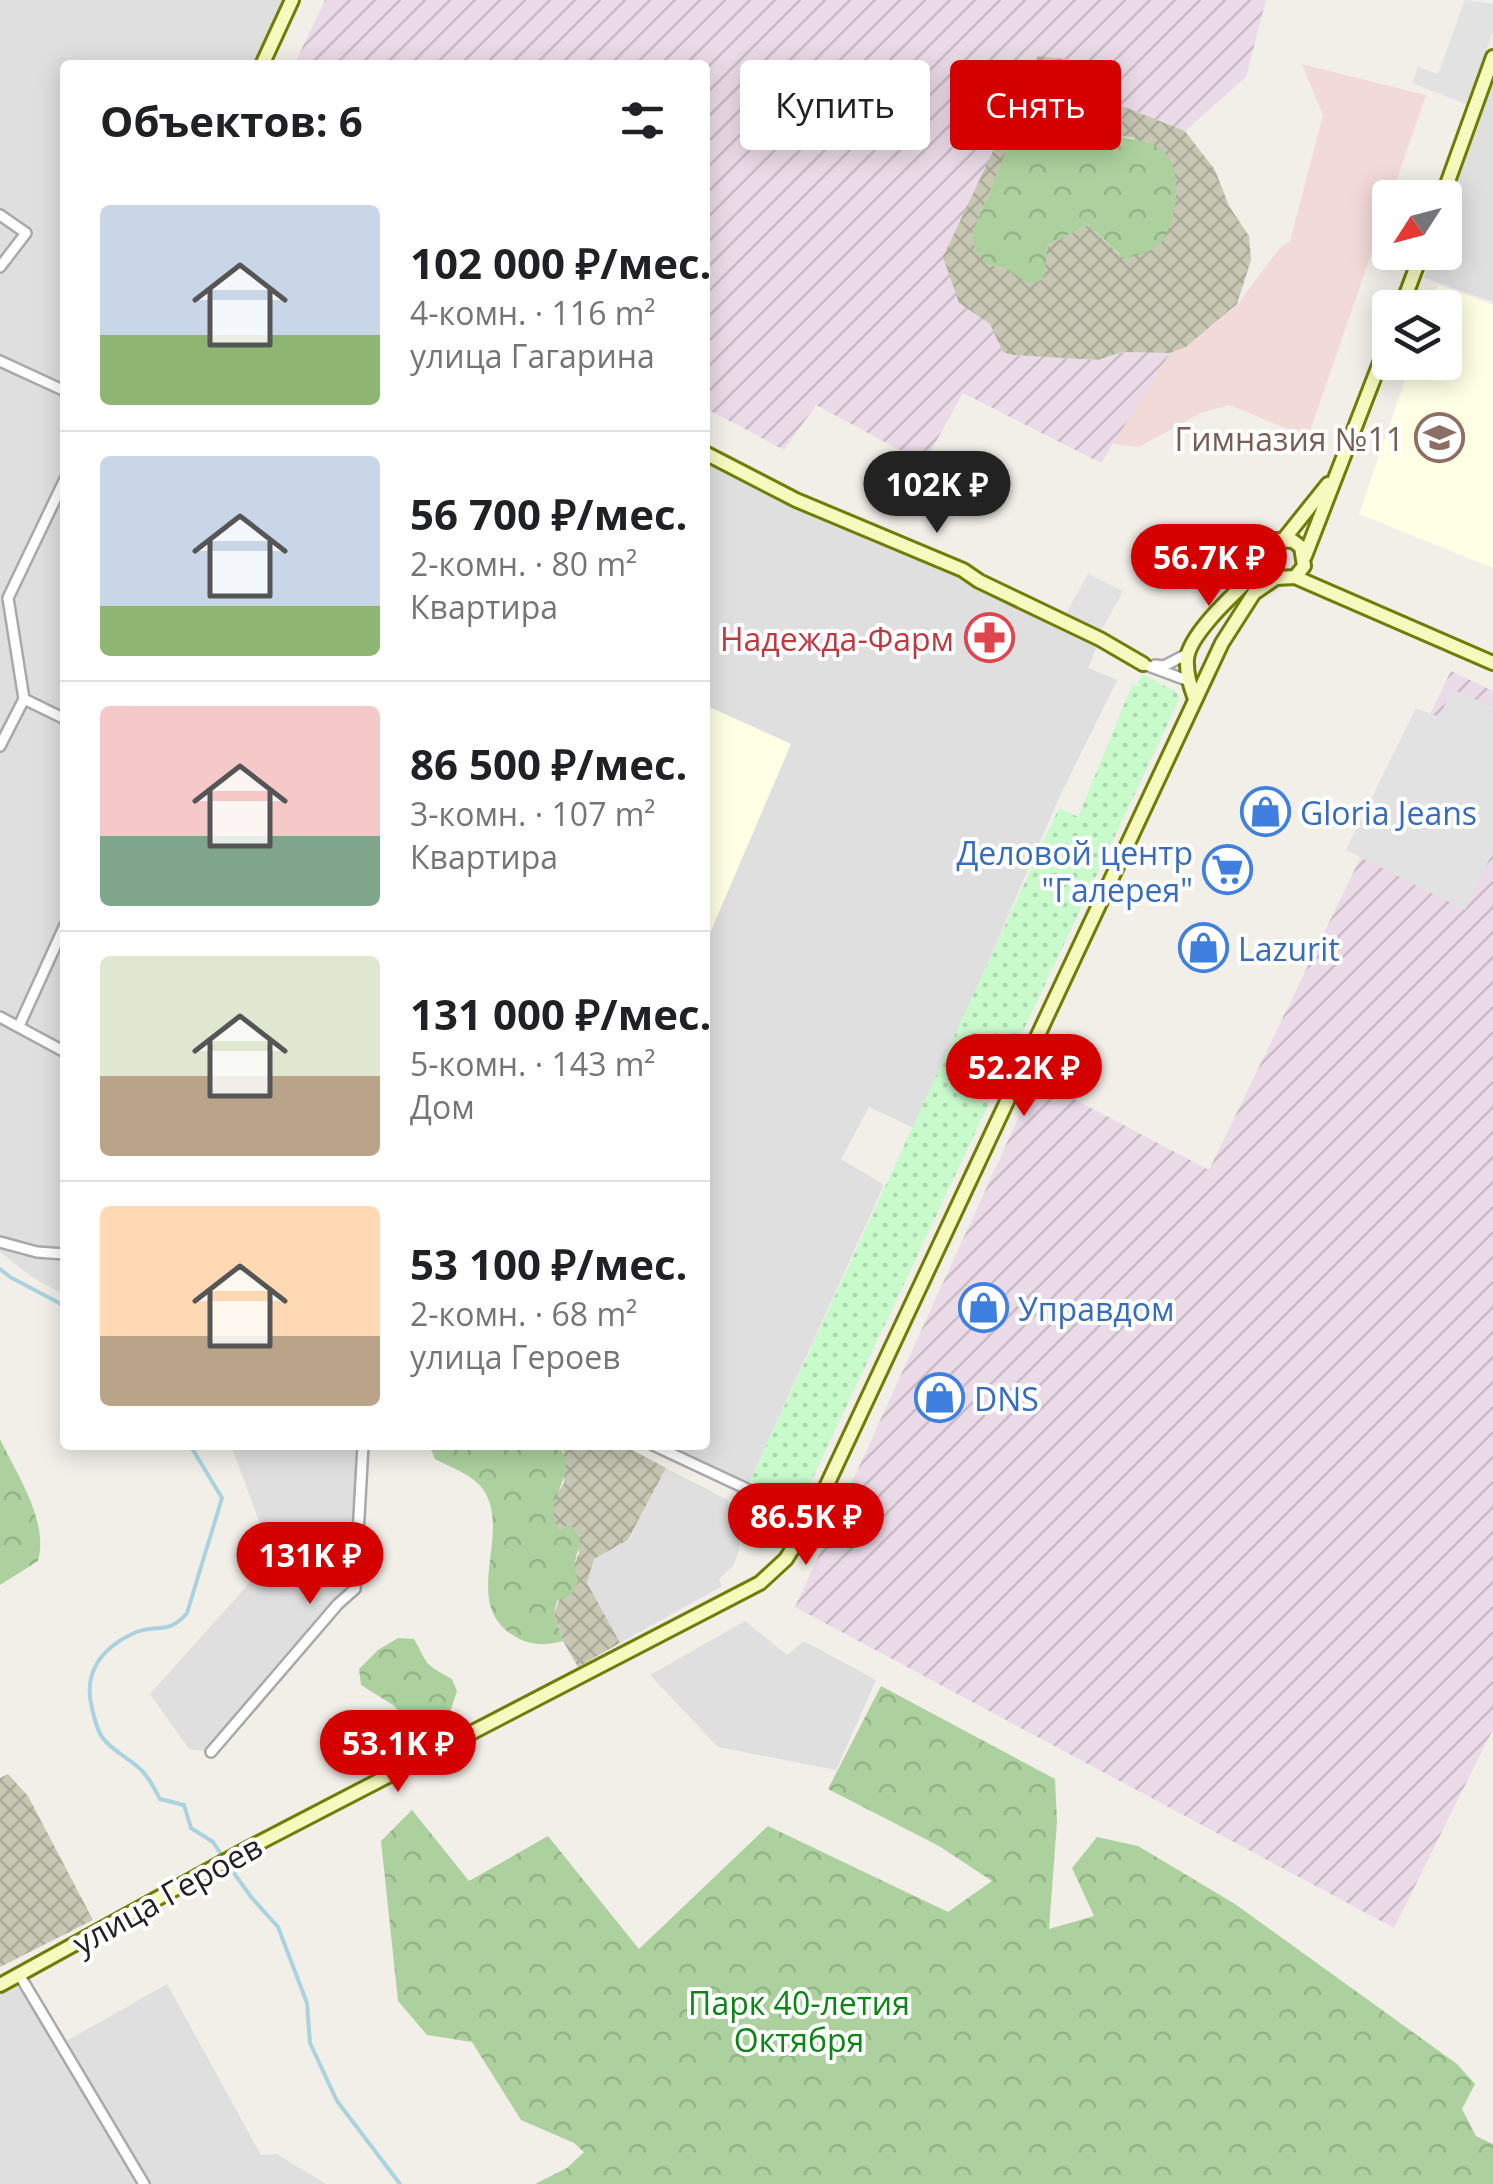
<!DOCTYPE html>
<html lang="ru">
<head>
<meta charset="utf-8">
<style>
  body { margin:0; font-family:"Open Sans",sans-serif; background:#f6f6f6; color:#202124; height:100vh; display:flex; flex-direction:column; font-size:38px; white-space:nowrap }
  * { box-sizing:border-box; margin:0 }
  p { font-size:32px; color:#757577 }
  .icon { flex:none; width:55px; height:55px; fill:none; stroke:currentColor; stroke-width:2; stroke-linecap:round; stroke-linejoin:round }
  .map { position:relative; flex:1; overflow:hidden }
  .sheet { position:absolute; left:60px; top:60px; width:650px; height:1390px; display:flex; flex-direction:column; background:#fff; border-radius:10px; box-shadow:0 5px 25px #0003 }
  .sheet>* { flex:none }
  .hud { position:absolute; left:740px; top:60px; width:602px; height:90px; display:flex; gap:20px }
  .needle { width:65px; rotate:234deg }
  .controls { position:absolute; left:1372px; top:180px; display:grid; gap:20px }
  .controls a { display:grid; place-items:center; width:90px; height:90px; border-radius:10px; background:#fff; box-shadow:0 5px 25px #0003; font-size:50px }
  .price { position:absolute; translate:-50% -85px; padding:0 22px; border-radius:35px; background:#d40000; color:#fff; font-size:32px; line-height:65px; filter:drop-shadow(0 2px 5px #0008) }
  .price::after { content:''; position:absolute; left:50%; top:60px; width:30px; height:22px; margin-left:-15px; background:inherit; clip-path:polygon(0 0,100% 0,50% 100%) }
  .price.current { background:#222; color:#fff }
  ul { padding:0; list-style:none }
  li { display:flex; align-items:center; gap:30px; height:250px; padding:0 40px }
  li+li { border-top:2px solid #e0e0e0 }
  li span { display:grid; place-items:center; flex:none; width:280px; height:200px; border-radius:10px; color:#555 }
  li>.icon { margin-inline-start:auto }
  span .icon { width:120px; height:120px; fill:#fffc; stroke-width:1 }
  li b { font-size:42px }
  h2 { display:flex; justify-content:space-between; align-items:center; height:120px; padding:0 40px; font-size:42px }
  .chip { padding:0 35px; border-radius:10px; background:#fff; box-shadow:0 5px 25px #0003; font-size:35px; line-height:90px }
  .chip.current { background:#d40000; color:#fff }
  .map>svg:first-child { display:block }
</style>
</head>
<body>
<div class="map">
<svg width="1493" height="2184" viewBox="0 0 1493 2184">
  <defs>
    <pattern id="industrial-furrows" width="10" height="10" patternUnits="userSpaceOnUse" patternTransform="scale(2.5)"><rect width="10" height="10" fill="#ebdbe8"/><path d="M-1 1l2-2M0 10L10 0M9 11l2-2" fill="none" stroke="#c9bcc7"/></pattern>
    <pattern id="construction-cross-hatch" width="8" height="8" patternUnits="userSpaceOnUse" patternTransform="scale(2.5)"><rect width="8" height="8" fill="#c7c7b4"/><path d="M0 0l8 8M0 8l8-8" fill="none" stroke="#abab9a"/></pattern>
    <pattern id="forest-crowns" width="20" height="18" patternUnits="userSpaceOnUse" patternTransform="scale(2.5)"><rect width="20" height="18" fill="#add19e"/><path d="M2 6a3 3 0 1 1 6 0M12 15a3 3 0 1 1 6 0" fill="none" stroke="#95b388"/></pattern>
    <pattern id="park-dots" width="8" height="8" patternUnits="userSpaceOnUse" patternTransform="scale(2.5)"><rect width="8" height="8" fill="#c8facc"/><path d="M2 2h.1M6 6h.1" fill="none" stroke="#acd6af" stroke-width="1.8" stroke-linecap="round"/></pattern>
  </defs>
  <rect width="100%" height="100%" fill="#f2efe9"/>
  <g fill="#e0dfdf">
    <polygon points="0,0 291,0 257,65 65,65 65,1295 33,1278 0,1252"/>
    <polygon points="1493,80 1493,302 1424,278 1433,253 1445,252 1445,217"/>
    <polygon points="705,453 1100,639 1088,668 1117,680 1059,798 916,1129 869,1107 841,1159 884,1185 748,1485 665,1445 705,1445"/>
    <polygon points="231,1445 363,1445 355,1589 211,1752 189,1749 150,1694 253,1579 264,1535"/>
    <polygon points="666,1468 726,1499 736,1512 741,1530 739,1551 733,1566 719,1579 722,1586 620,1643 587,1584 594,1559 629,1540"/>
    <polygon points="745,1621 787,1655 804,1641 876,1680 836,1770 718,1747 650,1675"/>
    <polygon points="20,1976 61,2044 167,1984 261,2155 277,2154 326,2184 0,2184 0,1986"/>
  </g>
  <polygon fill="#f2dad9" points="1302,64 1426,95 1308,437 1229,405 1201,413 1139,447 1113,444 1170,353 1186,347 1237,305 1279,249 1290,241 1323,115"/>
  <g fill="url(#industrial-furrows)">
    <polygon points="325,0 1266,0 1246,77 1185,131 1122,106 1064,59 959,303 990,324 1003,352 1012,355 1098,360 1123,352 1170,353 1101,463 963,393 924,463 816,405 784,450 705,408 705,65 294,65"/>
    <polygon points="1451,671 1493,691 1493,1729 1394,1928 795,1607 1036,1079 1209,1170"/>
  </g>
  <g fill="#ffffe5">
    <polygon points="1438,285 1493,305 1493,568 1359,514 1411,363 1445,362 1445,308 1430,307"/>
    <polygon points="705,705 791,744 705,945"/>
  </g>
  <g fill="url(#construction-cross-hatch)" fill-rule="evenodd">
    <path d="M1038,56L1064,59L1122,106L1185,131L1215,170L1229,206L1249,236L1251,260L1237,304L1186,347L1170,353L1122,352L1098,360L1012,355L1003,352L990,324L959,303L943,257ZM1062,111L1087,119L1113,135L1135,138L1120,255L1088,225L1048,245L1046,256L1007,269L986,264L972,234L1010,143L1042,114Z"/>
    <polygon points="561,1445 592,1445 618,1450 625,1446 666,1468 628,1540 594,1559 587,1583 620,1643 578,1667 563,1641 554,1613 579,1553 571,1524 559,1530 553,1520 553,1500 564,1483 564,1452"/>
    <polygon points="8,1774 28,1796 93,1920 0,1967 0,1778"/>
  </g>
  <g fill="url(#forest-crowns)">
    <path d="M1062,111C1080,117 1095,128 1112,134C1130,141 1150,138 1164,152C1184,171 1177,222 1161,242C1153,252 1137,255 1125,259L1088,225L1048,245L1043,280L1030,284L1007,269L986,264L975,250L972,234L1010,143L1042,113Z"/>
    <path d="M0,1439C17,1475 49,1521 38,1561L0,1585Z"/>
    <path d="M429,1445H559C581,1478 539,1499 559,1530L571,1524L580,1540L574,1566L578,1582L571,1595L557,1601L554,1613L563,1641C544,1646 529,1646 511,1634C463,1600 509,1539 486,1494C476,1475 453,1469 435,1459Z"/>
    <path d="M398,1638L414,1639C429,1666 423,1663 452,1679L457,1691L445,1727L431,1734L418,1731L393,1705L361,1685L359,1669L378,1650Z"/>
    <polygon points="881,1686 1055,1779 1057,1822 1049,1929 1094,1916 1072,1868 1097,1837 1138,1846 1235,1904 1457,2064 1475,2084 1462,2109 1476,2136 1493,2144 1493,2184 535,2184 567,2168 584,2152 574,2143 521,2120 472,2042 427,2035 398,2001 381,1841 412,1810 469,1881 548,1836 639,1949 768,1826 948,1912 992,1881 939,1846 828,1789"/>
  </g>
  <polygon fill="url(#park-dots)" points="1142,674 1176,692 1180,698 800,1505 750,1481 1059,808 1078,817 1132,685 1137,686"/>
  <g fill="#e2e2e2">
    <polygon points="1465,0 1493,4 1493,32 1466,104 1412,83 1418,67 1438,74"/>
    <polygon points="1236,541 1246,550 1210,595 1204,577 1196,575 1187,589 1181,586 1200,546 1210,553"/>
    <polygon points="1088,574 1123,591 1097,638 1062,621"/>
    <polygon points="1452,689 1493,707 1493,852 1465,910 1346,850 1416,708 1439,717"/>
  </g>
  <g fill="none" stroke-linecap="round" stroke-linejoin="round">
    <g stroke="#aad3df" stroke-width="4">
      <polyline points="0,1269 10,1277 65,1306"/>
      <path d="M190,1445L222,1498L187,1613C167,1637 155,1622 132,1634C101,1649 83,1673 92,1708C94,1717 97,1730 102,1737C111,1750 127,1757 138,1767C148,1775 154,1788 160,1799L184,1805L191,1828L213,1842L223,1857"/>
      <polyline points="228,1865 252,1898 278,1927 307,2003 310,2043 337,2101 400,2184"/>
    </g>
    <defs>
      <g id="street">
        <polyline points="0,215 26,233 0,267"/>
        <polyline points="0,361 65,391"/>
        <polyline points="1143,664 1189,681"/>
        <polyline points="1155,665 1164,666 1187,654"/>
        <polyline points="24,699 65,719"/>
        <polyline points="0,746 24,699 8,598 65,479"/>
        <polyline points="0,1017 65,1052"/>
        <polyline points="19,1026 65,925"/>
        <polyline points="0,1242 37,1252 65,1254"/>
        <polyline points="653,1445 811,1519"/>
        <polyline points="211,1752 338,1604 355,1589 363,1445"/>
        <polyline points="20,1976 144,2184"/>
      </g>
      <g id="secondary">
        <polyline points="262,65 292,0"/>
        <polyline points="1442,198 1493,57"/>
        <polyline points="1401,308 1422,252"/>
        <polyline points="705,453 796,500 963,570 979,581 1100,639 1143,664"/>
        <polyline points="1284,539 1328,484"/>
        <polyline points="1305,556 1390,337"/>
        <polyline points="1295,577 1493,663"/>
        <path d="M1195,699C1190,686 1186,673 1187,659C1189,632 1245,584 1264,565"/>
        <polyline points="0,1985 249,1848 760,1583 786,1559 811,1519 1222,643 1254,593 1276,578 1295,577 1304,566 1301,547 1293,541 1276,540 1266,550 1264,565 1276,578"/>
      </g>
    </defs>
    <use href="#street" stroke="#a9a9a9" stroke-width="14"/>
    <use href="#secondary" stroke="#707d05" stroke-width="18"/>
    <use href="#street" stroke="#fff" stroke-width="9"/>
    <use href="#secondary" stroke="#f7fabf" stroke-width="12"/>
  </g>
  <defs>
    <symbol id="school-ring" viewBox="-11 -11 22 22"><circle r="9.5" fill="#fff" stroke="#8d6e63" stroke-width="1.5"/><path d="M0-5L7-2L0 1L-7-2ZM-4 1L0 2.5L4 1V4Q0 6-4 4Z" fill="#8d6e63"/></symbol>
    <symbol id="pharmacy-ring" viewBox="-11 -11 22 22"><circle r="9.5" fill="#fff" stroke="#e0444e" stroke-width="1.5"/><path d="M-2-6h4v4h4v4h-4v4h-4v-4h-4v-4h4Z" fill="#e0444e"/></symbol>
    <symbol id="shop-ring" viewBox="-11 -11 22 22"><circle r="9.5" fill="#fff" stroke="#3f7fe0" stroke-width="1.5"/><path d="M-5-2.5h2.3a2.7 3.5 0 0 1 5.4 0H5L5.5 6h-11ZM-1.5-2.5h3a1.5 2.3 0 0 0-3 0Z" fill="#3f7fe0"/></symbol>
    <symbol id="supermarket-ring" viewBox="-11 -11 22 22"><circle r="9.5" fill="#fff" stroke="#3f7fe0" stroke-width="1.5"/><path d="M-6-5.5h2.5l.6 2H6L4.5 2H-2.5L-4.4-4H-6ZM-1.5 3.2a1.3 1.3 0 1 0 .1 0ZM3 3.2a1.3 1.3 0 1 0 .1 0Z" fill="#3f7fe0"/></symbol>
  </defs>
  <g fill-rule="evenodd">
    <use href="#school-ring" x="1412" y="410" width="55" height="55"/>
    <use href="#pharmacy-ring" x="962" y="610" width="55" height="55"/>
    <use href="#shop-ring" x="1238" y="784" width="55" height="55"/>
    <use href="#supermarket-ring" x="1200" y="842" width="55" height="55"/>
    <use href="#shop-ring" x="1176" y="920" width="55" height="55"/>
    <use href="#shop-ring" x="956" y="1280" width="55" height="55"/>
    <use href="#shop-ring" x="912" y="1370" width="55" height="55"/>
  </g>
  <g text-anchor="middle" dominant-baseline="central" stroke-width="8" stroke-linejoin="round" paint-order="stroke">
    <g font-size="32" fill="#785e54" stroke="#fff" text-anchor="end">
      <text x="1404" y="438">Гимназия №11</text>
    </g>
    <g font-size="32" fill="#be3a42" stroke="#fff" text-anchor="end">
      <text x="954" y="638">Надежда-Фарм</text>
    </g>
    <g font-size="32" fill="#366cbe" stroke="#fff" text-anchor="start">
      <text x="1300" y="812">Gloria Jeans</text>
      <text x="1193" y="852" text-anchor="end">Деловой центр<tspan x="1193" dy="37">"Галерея"</tspan></text>
      <text x="1238" y="948">Lazurit</text>
      <text x="1018" y="1308">Управдом</text>
      <text x="974" y="1398">DNS</text>
    </g>
    <g font-size="32" fill="#222" stroke="#fff">
      <text transform="translate(167 1894) rotate(-29)">улица Героев</text>
    </g>
    <g font-size="32" fill="#0c8416" stroke="#fff">
      <text x="799" y="2002">Парк 40-летия<tspan x="799" dy="37">Октября</tspan></text>
    </g>
  </g>
</svg>
<div class="controls">
<a><svg class="needle" viewBox="-14 -14 28 28"><path d="M0-13l5 13h-10z" fill="#e53935"/><path d="M0 13l5-13h-10z" fill="#757577"/></svg></a>
<a><svg class="icon" aria-label="layers" viewBox="0 0 24 24"><path d="M12 4l9 5-9 5-9-5zM3 14l9 5 9-5"/></svg></a>
</div>
<b class="price current" style="left:937px;top:536px">102K ₽</b>
<b class="price" style="left:1209px;top:609px">56.7K ₽</b>
<b class="price" style="left:1024px;top:1119px">52.2K ₽</b>
<b class="price" style="left:806px;top:1568px">86.5K ₽</b>
<b class="price" style="left:310px;top:1607px">131K ₽</b>
<b class="price" style="left:398px;top:1795px">53.1K ₽</b>
<div class="hud">
<a class="chip">Купить</a>
<a class="chip current">Снять</a>
</div>
<section class="sheet">
<h2>Объектов: 6<svg class="icon" aria-label="filters" viewBox="0 0 24 24"><path d="M4 7h16M4 17h16"/><circle cx="9" cy="7" r="2"/><circle cx="15" cy="17" r="2"/></svg></h2>
<ul>
<li><span style="background:linear-gradient(#c9d6e8 65%,#8fb573 0)"><svg class="icon" aria-label="home" viewBox="0 0 24 24"><path d="M3 11l9-7 9 7M6 9v11h12V9"/></svg></span><div><b>102 000 ₽/мес.</b><p>4-комн. · 116 m²</p><p>улица Гагарина</p></div></li>
<li><span style="background:linear-gradient(#c9d6e8 75%,#8fb573 0)"><svg class="icon" aria-label="home" viewBox="0 0 24 24"><path d="M3 11l9-7 9 7M6 9v11h12V9"/></svg></span><div><b>56 700 ₽/мес.</b><p>2-комн. · 80 m²</p><p>Квартира</p></div></li>
<li><span style="background:linear-gradient(#f6c9c9 65%,#7fa58c 0)"><svg class="icon" aria-label="home" viewBox="0 0 24 24"><path d="M3 11l9-7 9 7M6 9v11h12V9"/></svg></span><div><b>86 500 ₽/мес.</b><p>3-комн. · 107 m²</p><p>Квартира</p></div></li>
<li><span style="background:linear-gradient(#dfe7d0 60%,#b9a48a 0)"><svg class="icon" aria-label="home" viewBox="0 0 24 24"><path d="M3 11l9-7 9 7M6 9v11h12V9"/></svg></span><div><b>131 000 ₽/мес.</b><p>5-комн. · 143 m²</p><p>Дом</p></div></li>
<li><span style="background:linear-gradient(#ffd9b3 65%,#b9a48a 0)"><svg class="icon" aria-label="home" viewBox="0 0 24 24"><path d="M3 11l9-7 9 7M6 9v11h12V9"/></svg></span><div><b>53 100 ₽/мес.</b><p>2-комн. · 68 m²</p><p>улица Героев</p></div></li>
</ul>
</section>
</div>
</body>
</html>
